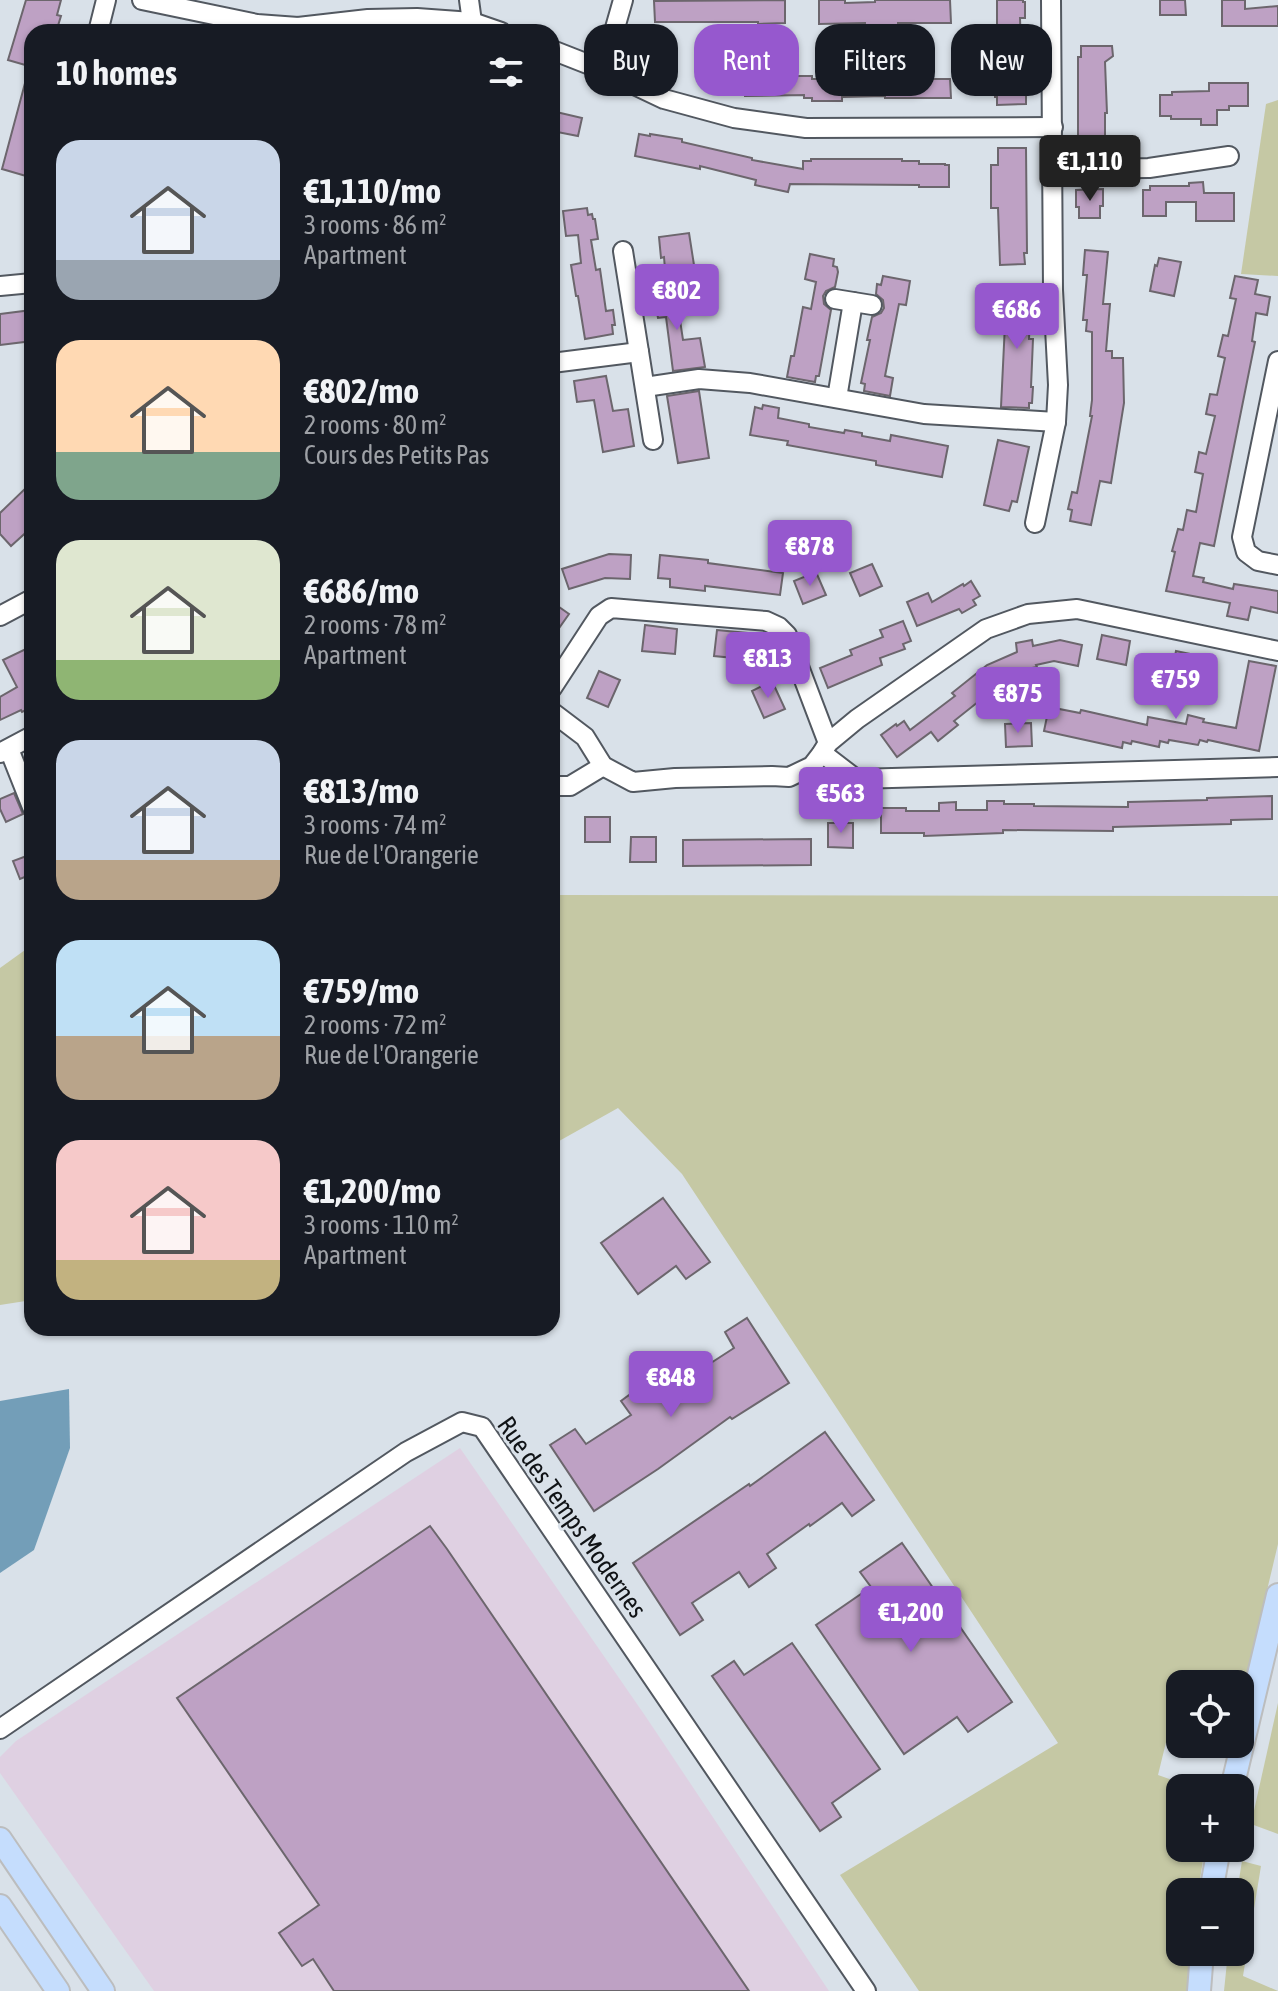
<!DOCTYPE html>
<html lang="en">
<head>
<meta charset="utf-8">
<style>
  body { margin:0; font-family:"Asap Condensed",sans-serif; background:#20242c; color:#f1f3f6; height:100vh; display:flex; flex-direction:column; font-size:30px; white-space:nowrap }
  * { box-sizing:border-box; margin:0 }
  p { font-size:26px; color:#9ea1a6 }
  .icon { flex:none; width:44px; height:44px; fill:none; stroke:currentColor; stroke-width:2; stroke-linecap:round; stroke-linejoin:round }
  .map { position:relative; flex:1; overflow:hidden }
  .details { position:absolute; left:24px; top:24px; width:536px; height:1312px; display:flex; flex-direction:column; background:#171b24; border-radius:24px; box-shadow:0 2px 6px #0004 }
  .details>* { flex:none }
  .top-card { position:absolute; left:584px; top:24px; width:574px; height:72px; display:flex; gap:16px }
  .controls { position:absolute; left:1166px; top:1670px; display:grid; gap:16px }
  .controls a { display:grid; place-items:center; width:88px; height:88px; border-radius:16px; background:#171b24; box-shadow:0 2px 6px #0004; font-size:40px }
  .price { position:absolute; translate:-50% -68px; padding:0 18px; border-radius:8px; background:#9658ce; color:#fff; font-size:26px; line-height:52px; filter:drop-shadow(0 2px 4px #0008) }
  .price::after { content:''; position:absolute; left:50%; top:48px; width:24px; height:18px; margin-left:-12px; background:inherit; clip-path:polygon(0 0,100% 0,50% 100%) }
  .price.current { background:#222; color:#fff }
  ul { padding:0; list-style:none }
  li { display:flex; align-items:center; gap:24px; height:200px; padding:0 32px }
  li span { display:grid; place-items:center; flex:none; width:224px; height:160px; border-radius:24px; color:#555 }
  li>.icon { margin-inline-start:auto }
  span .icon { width:96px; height:96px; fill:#fffc; stroke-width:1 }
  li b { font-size:34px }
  h2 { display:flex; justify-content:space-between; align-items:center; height:96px; padding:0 32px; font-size:34px }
  .pill { padding:0 28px; border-radius:24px; background:#171b24; box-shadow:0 2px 6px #0004; font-size:28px; line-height:72px }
  .pill.current { background:#9658ce; color:#fff }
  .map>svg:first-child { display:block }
</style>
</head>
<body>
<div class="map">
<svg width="1278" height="1991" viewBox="0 0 1278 1991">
  <rect width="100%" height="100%" fill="#d9e1e9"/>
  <polygon fill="#dfd0e2" points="460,1448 646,1717 829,1991 154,1991 0,1773 0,1757 16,1741"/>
  <g fill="#c5c8a4">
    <polygon points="1278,100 1278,276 1241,274 1266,104"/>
    <polygon points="552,895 1278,896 1278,1544 1240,1704 1240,1684 1180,1684 1180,1733 1169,1730 1158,1775 1195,1788 1180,1788 1180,1848 1205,1848 1198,1892 1180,1892 1180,1952 1191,1952 1188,1991 919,1991 840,1875 1058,1743 682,1174 618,1108 552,1145"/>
    <polygon points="32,945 32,1300 0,1305 0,968"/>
    <polygon points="1278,1703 1278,1834 1251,1824"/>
    <polygon points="1242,1861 1261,1866 1243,1976 1278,1991 1224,1991 1228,1952 1240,1952 1240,1892 1237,1892"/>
  </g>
  <polygon fill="#739eb8" points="69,1389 70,1448 34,1550 0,1573 0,1401"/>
  <g fill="#bea1c4" stroke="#6c666d" stroke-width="2">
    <polygon points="26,0 61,0 57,15 61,16 56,32 32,32 32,67 8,60"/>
    <polygon points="785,0 785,23 758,24 758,22 655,22 654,1"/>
    <polygon points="819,0 845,0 845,3 875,2 875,0 950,0 951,23 898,23 898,26 865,26 865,23 819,24"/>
    <polygon points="997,0 1023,0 1023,2 1025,2 1025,18 1020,18 1021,47 1024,47 1023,89 1026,89 1026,104 997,105 997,97 995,97 995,81 997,81"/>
    <polygon points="1160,0 1185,0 1186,15 1160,15"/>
    <polygon points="1222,0 1245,0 1245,9 1278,6 1278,26 1222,26"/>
    <polygon points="1081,46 1112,46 1113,56 1105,62 1107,113 1105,113 1105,141 1103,141 1103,152 1082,153 1081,142 1078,141 1078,57 1081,57"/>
    <polygon points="28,72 32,72 32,156 26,176 2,169"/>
    <polygon points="866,72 885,72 885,79 950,79 951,98 885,98 885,96 842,97 842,101 812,101 812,98 804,98 804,95 745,96 745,76 812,76 812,79 867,79"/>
    <polygon points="1209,83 1248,83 1248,106 1229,106 1229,110 1217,110 1217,125 1201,125 1201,119 1171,119 1171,116 1160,116 1160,95 1172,95 1172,92 1209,91"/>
    <polygon points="552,111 582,118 578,136 552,131"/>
    <polygon points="639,134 650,136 650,134 682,139 682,142 752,158 752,160 803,169 803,161 811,161 811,159 902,159 902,161 919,161 919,164 945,164 945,165 949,165 949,187 919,187 919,185 790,184 788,192 755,185 756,180 700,166 700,169 635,156"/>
    <polygon points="998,148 1026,148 1027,253 1024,253 1025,264 1000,265 998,208 991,208 991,165 998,165"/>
    <polygon points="1203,182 1204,193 1234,193 1234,221 1196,221 1196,202 1166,202 1166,216 1143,216 1143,190 1150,190 1150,186 1189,186 1189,183"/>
    <polygon points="1103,189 1103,206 1100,206 1100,218 1079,218 1079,207 1076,207 1076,190"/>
    <polygon points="587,208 588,215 592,214 593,219 595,219 598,239 591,240 596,270 600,269 606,311 613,310 615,325 612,325 613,334 585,339 578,296 576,296 571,265 581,263 578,235 566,236 563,211"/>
    <polygon points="689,233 694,265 665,269 664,257 661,258 659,237"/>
    <polygon points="1085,250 1108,252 1103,304 1110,304 1106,351 1112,351 1112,358 1123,358 1124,403 1111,483 1100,481 1091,525 1070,521 1072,510 1068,509 1072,492 1077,493 1092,416 1090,416 1092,400 1092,332 1086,331 1087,320 1083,320 1087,275 1083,275"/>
    <polygon points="810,254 834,259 833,266 837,267 838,272 835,287 826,291 823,296 824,304 831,310 819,376 816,376 815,382 787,377 791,356 794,356 803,307 811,309 816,282 805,279"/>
    <polygon points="1159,258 1181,262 1174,296 1150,291 1155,265 1157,266"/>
    <polygon points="883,276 910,281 906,305 899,304 885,376 893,378 890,396 864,391 865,384 861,383 870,340 867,340 872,317 881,313 884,308 883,300 876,294 877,284 881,285"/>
    <polygon points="1235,276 1258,280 1255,294 1270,297 1267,315 1256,313 1252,341 1255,342 1214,546 1200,543 1193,576 1204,578 1203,582 1233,589 1234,584 1278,591 1278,613 1251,607 1248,620 1227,616 1230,603 1166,591 1175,552 1172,551 1178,529 1183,530 1187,510 1196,512 1203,474 1195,472 1199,452 1206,454 1215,416 1206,414 1210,394 1217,395 1225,358 1218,356 1223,335 1228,336 1236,299 1230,298"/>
    <polygon points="675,287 683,340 700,338 705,367 673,371 666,317 658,318 656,307 653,307 650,290"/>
    <polygon points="1011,292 1031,293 1029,339 1033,339 1031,387 1033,387 1032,403 1029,403 1029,408 1001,407 1005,324 998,324 1000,298 1011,299"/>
    <polygon points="32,310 32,341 0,345 0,314"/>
    <polygon points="606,376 613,411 628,409 634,446 603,452 594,400 577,402 574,381"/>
    <polygon points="699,391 709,458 678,463 667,396"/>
    <polygon points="763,405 779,408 778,418 809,424 809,427 844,433 845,430 862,433 862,436 890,441 891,435 948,446 942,477 876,465 876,461 787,445 788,441 750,435 755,407 762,409"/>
    <polygon points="998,440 1029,447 1017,502 1012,501 1009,511 984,505"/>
    <polygon points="32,482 32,527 11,546 0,534 0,513"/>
    <polygon points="609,554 631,555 630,579 605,578 569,589 562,569"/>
    <polygon points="660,555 708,560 708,563 783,573 780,595 705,586 705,591 670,587 670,579 658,578"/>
    <polygon points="872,564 882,586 860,596 850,573"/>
    <polygon points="816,572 826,595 803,604 794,581"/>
    <polygon points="971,581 980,596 973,600 976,605 962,613 959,609 917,626 907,602 928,593 932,602 963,584 964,586"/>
    <polygon points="552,602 569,614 552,638"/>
    <polygon points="903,621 911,641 903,644 905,649 880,658 882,665 828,688 820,668 852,655 850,650 883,637 880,630"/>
    <polygon points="645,625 677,629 675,654 642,651"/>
    <polygon points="717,630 747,633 744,659 714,656"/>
    <polygon points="1102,635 1130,641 1126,665 1097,659"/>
    <polygon points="1032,640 1033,646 1060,640 1082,645 1078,666 1054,661 1036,665 1037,667 1012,672 1015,678 998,686 954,721 958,725 938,741 931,732 897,757 881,735 896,724 897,726 904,721 910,730 955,696 952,693 987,665 1017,652 1016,643"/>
    <polygon points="32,646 32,718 28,709 22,712 21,710 0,720 0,697 17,687 3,660"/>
    <polygon points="1176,651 1200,656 1195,681 1171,676"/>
    <polygon points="1249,661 1276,666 1259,751 1208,740 1207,742 1200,740 1198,745 1169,740 1168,743 1160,741 1159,747 1132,741 1131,744 1123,742 1122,748 1044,731 1049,707 1080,713 1081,710 1147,725 1148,717 1186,724 1188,715 1204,719 1203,722 1236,728"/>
    <polygon points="599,671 620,680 608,707 587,698"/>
    <polygon points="772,681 785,709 764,718 752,691"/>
    <polygon points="1031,723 1032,746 1006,747 1005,724"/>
    <polygon points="14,793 23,814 6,822 0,809 0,799"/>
    <polygon points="1272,796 1272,819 1231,820 1231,824 1113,827 1113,831 1003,830 1003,833 924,836 924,833 881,833 881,808 906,808 906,811 939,811 939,803 956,802 956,810 987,810 987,801 1004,801 1004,804 1034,804 1034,806 1128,807 1128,802 1207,800 1207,798"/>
    <rect x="585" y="817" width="25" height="25"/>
    <polygon points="828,823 853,823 853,848 828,847"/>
    <polygon points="631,837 656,837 656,862 630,862"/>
    <polygon points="811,839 811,865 683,866 683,840"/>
    <polygon points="32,854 32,874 20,879 13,861"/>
    <polygon points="663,1198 710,1262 686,1279 676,1266 638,1294 601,1243"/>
    <polygon points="747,1318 789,1383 732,1419 730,1417 658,1469 594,1511 550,1445 575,1429 586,1444 631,1415 621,1401 648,1381 660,1396 734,1348 725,1332"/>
    <polygon points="825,1432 874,1500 852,1516 842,1503 810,1526 809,1524 767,1554 776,1568 749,1587 739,1572 692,1603 703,1620 680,1635 633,1563 749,1484 750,1486"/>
    <polygon points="430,1526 447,1549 749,1991 334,1991 313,1959 302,1966 279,1933 319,1905 177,1698"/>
    <polygon points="902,1543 1012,1702 968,1732 957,1717 904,1754 816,1625 871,1587 860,1572"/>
    <polygon points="792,1643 880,1769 832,1803 841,1817 820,1831 712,1676 734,1661 744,1675"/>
  </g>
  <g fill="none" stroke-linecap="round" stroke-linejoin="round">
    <defs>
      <g id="minor">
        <polyline points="142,0 257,24 298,27 368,19 417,18 472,22 501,32"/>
        <polyline points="469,0 472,22"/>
        <polyline points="98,32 106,0"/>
        <polyline points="552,50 603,70 664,99 734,118 806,128 1053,127"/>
        <polyline points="603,70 623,0"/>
        <polyline points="1053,169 1149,168 1229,156"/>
        <polyline points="623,251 653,440"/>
        <polyline points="0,286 32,283"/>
        <polyline points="835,299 872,305"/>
        <polyline points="1278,361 1242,537 1246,552 1258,561 1278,565"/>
        <polyline points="552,363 639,352"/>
        <polyline points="645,387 699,379 750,383 924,414 1056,422"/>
        <polyline points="837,398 853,302"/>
        <polyline points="1035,523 1056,422 1058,385 1053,290 1051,0"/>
        <polyline points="0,616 32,599"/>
        <polyline points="552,688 599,616 611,608 766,621 779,627 787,635 828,743"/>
        <polyline points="552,712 585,737 603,766 633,782 675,778 772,776 789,777 812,766 822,753 828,743 857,719 986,629 1028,614 1077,609 1278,651"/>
        <polyline points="9,749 32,807"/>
        <polyline points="0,753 32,736"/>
        <polyline points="822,753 856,779 1278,767"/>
        <polyline points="552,786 570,786 603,766"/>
        <polyline points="0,1729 406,1452 462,1422 482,1427 866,1991"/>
      </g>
      <g id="major">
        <polyline points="1232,1788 1278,1595"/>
        <polyline points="0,1839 103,1991"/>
        <polyline points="1211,1892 1219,1848"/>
        <polyline points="0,1906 58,1991"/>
        <polyline points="1199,1991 1202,1952"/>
      </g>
    </defs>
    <use href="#minor" stroke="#525860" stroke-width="22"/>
    <use href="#major" stroke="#bcbdbe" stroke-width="26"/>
    <use href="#minor" stroke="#fff" stroke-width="18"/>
    <use href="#major" stroke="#c5ddfd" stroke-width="22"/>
  </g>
  <g text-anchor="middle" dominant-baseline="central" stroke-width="6" stroke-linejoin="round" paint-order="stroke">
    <g font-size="26" fill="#101316" stroke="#d9e1e9">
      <text transform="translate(572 1517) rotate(55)">Rue des Temps Modernes</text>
    </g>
  </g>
</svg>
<div class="controls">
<a><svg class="icon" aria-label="locate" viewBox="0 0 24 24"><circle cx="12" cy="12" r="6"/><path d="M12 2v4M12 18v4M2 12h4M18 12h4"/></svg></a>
<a>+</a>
<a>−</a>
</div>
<b class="price current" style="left:1090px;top:203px">€1,110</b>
<b class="price" style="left:677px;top:332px">€802</b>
<b class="price" style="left:1017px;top:351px">€686</b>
<b class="price" style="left:810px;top:588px">€878</b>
<b class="price" style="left:768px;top:700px">€813</b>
<b class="price" style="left:1176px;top:721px">€759</b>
<b class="price" style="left:1018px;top:735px">€875</b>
<b class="price" style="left:841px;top:835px">€563</b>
<b class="price" style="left:671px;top:1419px">€848</b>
<b class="price" style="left:911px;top:1654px">€1,200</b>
<div class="top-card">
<a class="pill">Buy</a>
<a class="pill current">Rent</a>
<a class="pill">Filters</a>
<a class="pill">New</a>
</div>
<section class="details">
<h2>10 homes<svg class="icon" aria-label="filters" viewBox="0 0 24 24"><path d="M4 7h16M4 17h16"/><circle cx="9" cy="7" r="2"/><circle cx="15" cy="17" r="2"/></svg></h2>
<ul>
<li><span style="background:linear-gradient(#c9d6e8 75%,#9aa5b1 0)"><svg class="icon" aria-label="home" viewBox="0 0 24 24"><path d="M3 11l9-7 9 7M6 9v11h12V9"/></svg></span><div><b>€1,110/mo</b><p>3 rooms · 86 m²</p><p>Apartment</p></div></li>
<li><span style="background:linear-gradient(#ffd9b3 70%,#7fa58c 0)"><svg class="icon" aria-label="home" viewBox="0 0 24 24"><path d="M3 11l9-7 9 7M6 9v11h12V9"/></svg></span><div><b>€802/mo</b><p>2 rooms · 80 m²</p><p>Cours des Petits Pas</p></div></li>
<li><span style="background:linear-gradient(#dfe7d0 75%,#8fb573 0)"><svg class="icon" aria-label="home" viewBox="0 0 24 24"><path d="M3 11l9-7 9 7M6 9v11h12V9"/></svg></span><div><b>€686/mo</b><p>2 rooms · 78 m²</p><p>Apartment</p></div></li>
<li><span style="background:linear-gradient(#c9d6e8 75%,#b9a48a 0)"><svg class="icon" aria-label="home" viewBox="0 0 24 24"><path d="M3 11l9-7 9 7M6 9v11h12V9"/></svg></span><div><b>€813/mo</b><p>3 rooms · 74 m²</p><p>Rue de l'Orangerie</p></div></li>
<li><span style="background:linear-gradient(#bfe0f5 60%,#b9a48a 0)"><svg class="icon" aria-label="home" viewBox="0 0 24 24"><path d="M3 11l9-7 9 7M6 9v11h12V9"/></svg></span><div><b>€759/mo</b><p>2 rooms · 72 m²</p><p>Rue de l'Orangerie</p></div></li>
<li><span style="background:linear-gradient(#f6c9c9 75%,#c2b280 0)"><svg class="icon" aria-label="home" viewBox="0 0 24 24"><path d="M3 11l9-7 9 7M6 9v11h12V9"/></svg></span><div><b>€1,200/mo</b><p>3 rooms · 110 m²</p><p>Apartment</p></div></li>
</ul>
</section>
</div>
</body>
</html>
